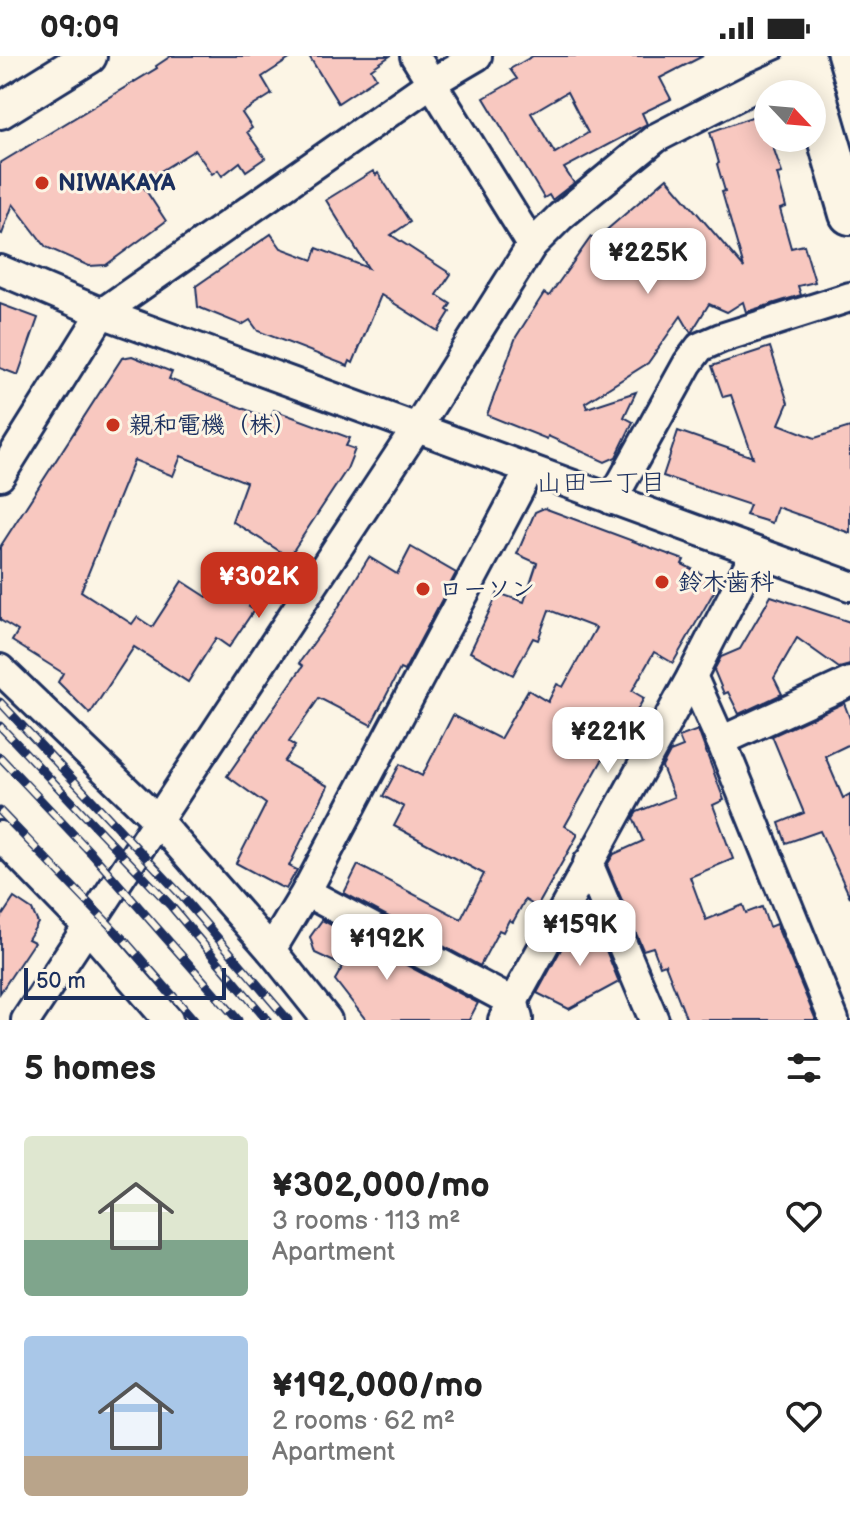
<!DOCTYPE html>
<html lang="en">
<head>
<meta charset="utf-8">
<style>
  body { margin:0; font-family:"Balsamiq Sans","Klee One",sans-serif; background:#f6f6f6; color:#222; height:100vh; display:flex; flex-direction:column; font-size:30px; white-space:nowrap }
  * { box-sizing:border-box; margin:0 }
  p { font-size:26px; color:#767676 }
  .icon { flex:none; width:44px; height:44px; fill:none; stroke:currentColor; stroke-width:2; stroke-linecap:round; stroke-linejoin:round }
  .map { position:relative; height:964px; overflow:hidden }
  .panel { display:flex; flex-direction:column; background:#fff; flex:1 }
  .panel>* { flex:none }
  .needle { width:52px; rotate:116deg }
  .fabs { position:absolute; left:754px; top:24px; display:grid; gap:16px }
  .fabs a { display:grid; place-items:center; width:72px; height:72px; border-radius:50%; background:#fff; box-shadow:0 4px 20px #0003; font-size:40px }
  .scale { position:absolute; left:24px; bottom:20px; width:202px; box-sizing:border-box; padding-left:8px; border:4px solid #1b2f5e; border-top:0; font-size:22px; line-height:28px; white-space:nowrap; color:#1b2f5e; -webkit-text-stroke:6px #fcf5e5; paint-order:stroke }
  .price { position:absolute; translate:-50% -68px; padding:0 18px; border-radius:16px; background:#fff; color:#222; font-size:26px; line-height:52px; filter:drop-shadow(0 2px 4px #0008) }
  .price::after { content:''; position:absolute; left:50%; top:48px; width:24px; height:18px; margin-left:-12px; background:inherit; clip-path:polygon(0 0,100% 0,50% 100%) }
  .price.selected { background:#c8321e; color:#fff }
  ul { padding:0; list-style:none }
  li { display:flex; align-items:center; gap:24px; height:200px; padding:0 24px }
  li span { display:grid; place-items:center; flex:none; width:224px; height:160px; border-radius:8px; color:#555 }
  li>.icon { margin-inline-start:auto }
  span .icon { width:96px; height:96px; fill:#fffc; stroke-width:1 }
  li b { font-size:34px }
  h2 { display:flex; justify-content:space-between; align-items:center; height:96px; padding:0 24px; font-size:34px }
  .status { display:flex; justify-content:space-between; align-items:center; height:56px; padding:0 40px; background:#fff; direction:ltr }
  .status svg { height:22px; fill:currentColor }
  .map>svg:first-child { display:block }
</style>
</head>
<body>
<div class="status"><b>09:09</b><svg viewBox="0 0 49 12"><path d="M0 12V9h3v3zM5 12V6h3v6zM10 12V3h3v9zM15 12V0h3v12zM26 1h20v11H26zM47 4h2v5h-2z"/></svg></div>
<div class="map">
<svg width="850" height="964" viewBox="0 0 850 964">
  <rect width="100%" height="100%" fill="#fcf5e5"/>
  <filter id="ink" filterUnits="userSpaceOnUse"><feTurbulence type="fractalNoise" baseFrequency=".0125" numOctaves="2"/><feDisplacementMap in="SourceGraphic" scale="16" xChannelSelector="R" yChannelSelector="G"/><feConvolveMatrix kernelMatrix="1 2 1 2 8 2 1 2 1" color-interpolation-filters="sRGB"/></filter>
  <g filter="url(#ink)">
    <g fill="#f8c8c0" stroke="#1b2f5e" stroke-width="2" fill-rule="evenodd">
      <polygon points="171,0 294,0 262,21 272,38 242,57 252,72 247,76 265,102 246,115 240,106 222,120 218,114 212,118 195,94 141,127 166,165 106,209 89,210 46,191 13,148 2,178 0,177 0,107 157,12 156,10"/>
      <polygon points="309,0 390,0 371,13 376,22 338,47"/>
      <path d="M533,0H703L660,22L671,43L642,57L647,68L564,112L574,127L552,144L549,139L544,142L484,42L517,23L510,13ZM567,36L588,77L555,97L531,57Z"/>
      <polygon points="757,59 762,70 766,69 768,82 770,82 782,117 777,118 786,151 780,153 791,192 804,189 815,226 798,230 801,239 746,256 743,246 727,256 709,248 691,277 681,260 648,307 585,347 587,352 636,336 624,361 633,366 616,401 605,406 548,380 547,383 487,359 516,281 544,237 549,240 591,181 595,184 667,122 744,212 722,136 725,135 717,108 719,107 710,76"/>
      <polygon points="373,115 376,119 378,117 410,166 391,179 451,218 437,239 451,248 447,254 450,256 438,275 381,239 353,307 350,305 348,310 258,275 250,264 242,269 198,251 196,230 271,178 281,192 313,204 317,192 368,212 326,144"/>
      <polygon points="0,248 38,262 18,319 0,312"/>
      <polygon points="770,291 788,347 779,368 815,382 850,371 850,477 777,451 772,467 746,459 750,449 663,420 678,375 753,401 731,339 723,341 712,310"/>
      <polygon points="132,300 172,316 169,323 270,363 274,354 350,382 346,390 355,393 347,413 289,501 232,465 246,426 181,400 173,420 134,404 81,535 132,568 137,561 152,571 182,525 207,541 218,525 225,530 233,518 258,535 249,551 254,554 229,591 216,582 188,626 134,591 90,658 58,626 63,617 12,585 18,575 0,564 0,491 122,302"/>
      <polygon points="544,452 684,504 682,508 719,527 673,607 654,596 632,635 644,642 623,679 618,676 565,770 577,777 577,780 537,851 525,844 513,866 509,864 503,876 499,874 480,910 344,837 358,809 461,863 484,818 394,770 404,751 383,740 400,708 422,720 453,659 500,683 528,634 548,646 557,628 563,631 596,572 549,554 538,584 533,582 513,619 470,596 498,537 524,546 537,507 517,498 535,456"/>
      <polygon points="411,491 456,517 404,615 400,613 371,669 319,642 289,686 295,690 284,706 328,730 289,810 297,814 286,833 279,830 236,807 266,748 227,720 303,610 299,607 333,560 369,501 397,518"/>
      <polygon points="771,540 850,566 850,609 839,612 797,582 774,622 782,638 739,658 728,636 724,638 714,614 721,601 740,593"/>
      <polygon points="844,647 850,663 850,688 825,700 843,742 850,738 850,841 820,775 786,787 779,767 804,757 772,680"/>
      <polygon points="698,674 724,744 713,749 733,803 690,821 706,864 743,849 746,857 762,851 769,871 776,868 816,964 687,964 665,908 660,910 653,891 643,894 607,809 614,798 643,785 633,762 637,756 674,741 662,711 670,696 683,691 679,681"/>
      <polygon points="14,842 32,854 38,867 28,883 34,886 0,937 0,863"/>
      <polygon points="592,860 619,926 569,953 537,937 576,866"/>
      <polygon points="322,864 478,947 469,964 366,964 335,924 343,910 315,897 310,881"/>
    </g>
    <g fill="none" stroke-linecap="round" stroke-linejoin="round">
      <defs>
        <g id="minor">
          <polyline points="415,0 532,189"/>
          <polyline points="0,214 102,257 850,530"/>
          <polyline points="0,420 102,257 431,27 477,0"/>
          <polyline points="612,444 688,307 700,291 721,282 850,241"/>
          <polyline points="0,613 157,764 271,894 327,964"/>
          <polyline points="692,620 721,685 834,964"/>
          <polyline points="721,685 850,626"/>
          <polyline points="0,780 86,869 168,964"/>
          <polyline points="588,807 654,964"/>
          <polyline points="306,836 514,947 518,963"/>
          <polyline points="271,894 306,836 530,413"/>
          <polyline points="26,964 416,373 532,189 561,160 656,82 753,32 807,8"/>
          <polyline points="503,964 692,620 755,497"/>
        </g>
        <polyline id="major" points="0,55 89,0"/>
        <polyline id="highway" points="804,0 850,158"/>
      </defs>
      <use href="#minor" stroke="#1b2f5e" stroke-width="34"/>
      <use href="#major" stroke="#1b2f5e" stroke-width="40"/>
      <use href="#highway" stroke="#1b2f5e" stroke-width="46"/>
      <use href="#minor" stroke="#fcf5e5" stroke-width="28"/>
      <use href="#major" stroke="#fcf5e5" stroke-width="34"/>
      <use href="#highway" stroke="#fcf5e5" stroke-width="40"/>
      <defs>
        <g id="rail">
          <polyline points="0,646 179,837 288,964"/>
          <polyline points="0,670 171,850 267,964"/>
          <polyline points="0,701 92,798 238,964"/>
          <polyline points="0,755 124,884 194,964"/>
        </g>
      </defs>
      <use href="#rail" stroke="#1b2f5e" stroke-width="9"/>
      <use href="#rail" stroke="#fcf5e5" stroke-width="6" stroke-dasharray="18" stroke-linecap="butt"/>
    </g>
  </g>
  <g fill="#c8321e" stroke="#fcf5e5" stroke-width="3">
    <circle cx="42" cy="127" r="8"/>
    <circle cx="113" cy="369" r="8"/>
    <circle cx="662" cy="526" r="8"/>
    <circle cx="423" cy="533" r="8"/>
  </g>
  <g text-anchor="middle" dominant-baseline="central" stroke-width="6" stroke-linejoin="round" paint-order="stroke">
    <g font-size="24" font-weight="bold" fill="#1b2f5e" stroke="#fcf5e5" text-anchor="start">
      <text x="58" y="127">NIWAKAYA</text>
      <text x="129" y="369">親和電機（株）</text>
      <text x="678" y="526">鈴木歯科</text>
      <text x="439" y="533">ローソン</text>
    </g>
    <g font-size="26" fill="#1b2f5e" stroke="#fcf5e5">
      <text x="601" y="427">山田一丁目</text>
    </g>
  </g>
</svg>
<div class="fabs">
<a><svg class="needle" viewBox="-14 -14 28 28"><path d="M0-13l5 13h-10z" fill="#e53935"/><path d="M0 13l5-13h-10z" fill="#767676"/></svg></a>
</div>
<div class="scale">50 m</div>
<b class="price" style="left:648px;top:240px">¥225K</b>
<b class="price selected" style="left:259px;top:564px">¥302K</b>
<b class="price" style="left:608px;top:719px">¥221K</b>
<b class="price" style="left:580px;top:912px">¥159K</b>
<b class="price" style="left:387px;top:926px">¥192K</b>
</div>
<section class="panel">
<h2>5 homes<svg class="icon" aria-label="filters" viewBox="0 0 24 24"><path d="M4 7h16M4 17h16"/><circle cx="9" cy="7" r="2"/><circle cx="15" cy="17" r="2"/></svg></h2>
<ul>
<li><span style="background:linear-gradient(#dfe7d0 65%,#7fa58c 0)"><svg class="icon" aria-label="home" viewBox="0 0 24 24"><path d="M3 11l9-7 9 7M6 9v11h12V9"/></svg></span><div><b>¥302,000/mo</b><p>3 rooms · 113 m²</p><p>Apartment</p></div><svg class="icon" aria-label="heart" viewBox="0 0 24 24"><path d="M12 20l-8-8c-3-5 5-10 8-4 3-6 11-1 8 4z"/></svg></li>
<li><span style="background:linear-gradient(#a9c7e8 75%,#b9a48a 0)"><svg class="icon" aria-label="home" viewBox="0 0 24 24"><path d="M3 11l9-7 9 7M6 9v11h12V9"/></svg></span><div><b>¥192,000/mo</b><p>2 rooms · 62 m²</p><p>Apartment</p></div><svg class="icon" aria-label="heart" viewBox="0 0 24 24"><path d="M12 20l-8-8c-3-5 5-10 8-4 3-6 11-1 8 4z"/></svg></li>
</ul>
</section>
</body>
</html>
